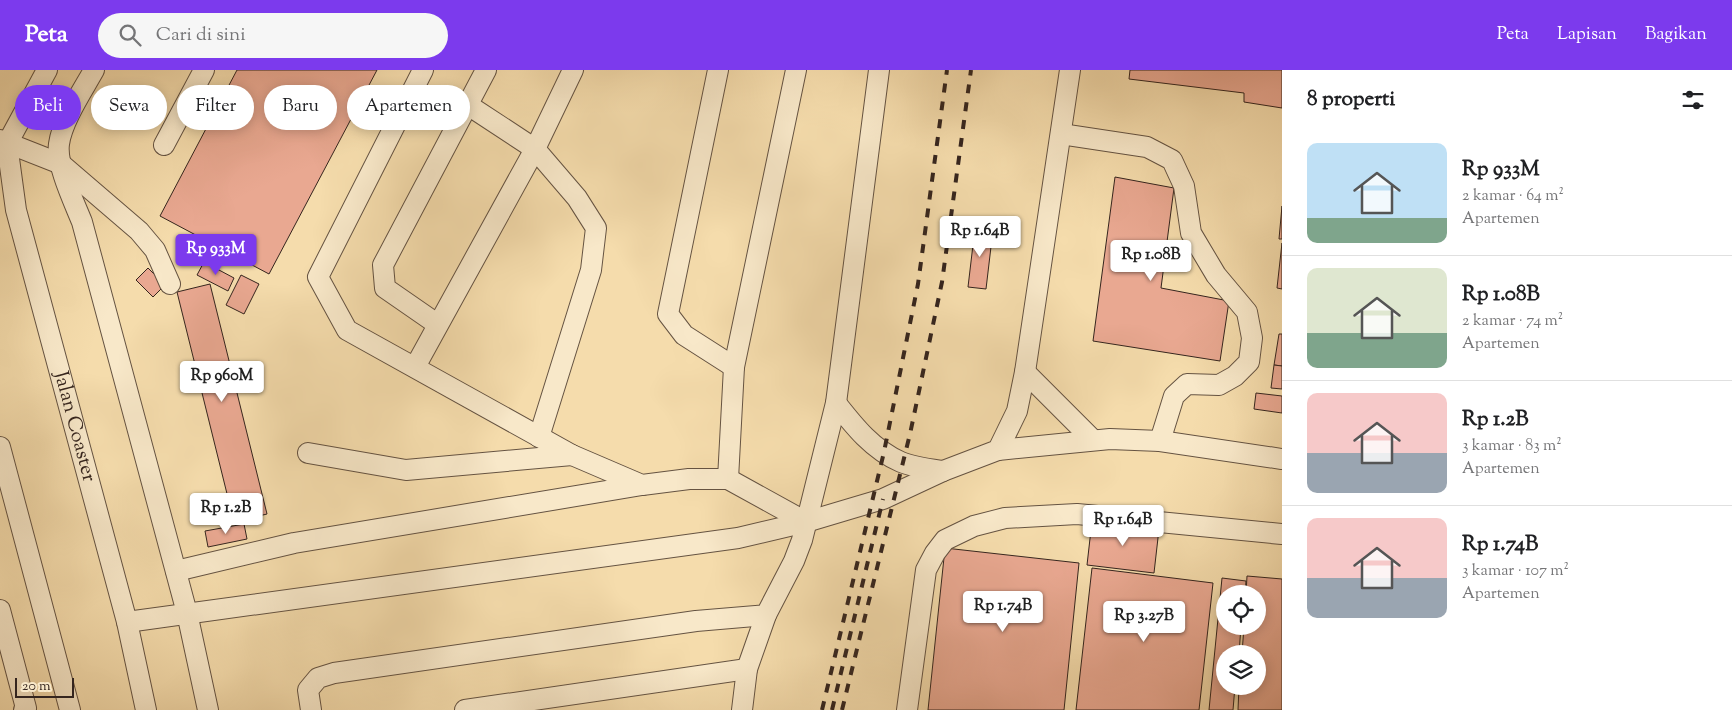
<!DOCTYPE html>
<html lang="id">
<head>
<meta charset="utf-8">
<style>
  body { margin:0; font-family:"Sorts Mill Goudy",serif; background:#f6f6f6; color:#202124; height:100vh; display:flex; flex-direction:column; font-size:19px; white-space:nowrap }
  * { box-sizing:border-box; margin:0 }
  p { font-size:16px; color:#757577 }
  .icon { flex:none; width:28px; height:28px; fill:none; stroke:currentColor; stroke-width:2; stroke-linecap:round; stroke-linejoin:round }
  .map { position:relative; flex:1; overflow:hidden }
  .sheet { display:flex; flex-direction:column; background:#fff; width:450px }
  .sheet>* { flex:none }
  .hud { position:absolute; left:15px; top:15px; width:475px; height:45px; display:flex; gap:10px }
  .buttons { position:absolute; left:1216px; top:515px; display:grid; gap:10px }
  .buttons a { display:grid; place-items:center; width:50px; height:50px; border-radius:50%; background:#fff; box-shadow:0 2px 12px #0003; font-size:25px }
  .scale { position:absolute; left:15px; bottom:12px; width:59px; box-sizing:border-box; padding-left:5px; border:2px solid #35251e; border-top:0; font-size:14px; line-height:18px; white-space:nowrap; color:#35251e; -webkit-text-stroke:4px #f8e8c9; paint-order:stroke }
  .price { position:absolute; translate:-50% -42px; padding:0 11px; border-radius:5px; background:#fff; color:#222; font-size:16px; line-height:32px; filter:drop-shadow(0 1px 2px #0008) }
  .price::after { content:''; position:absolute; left:50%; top:30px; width:15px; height:11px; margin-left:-8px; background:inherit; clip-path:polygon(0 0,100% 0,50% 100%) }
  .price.active { background:#7c3aed; color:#fff }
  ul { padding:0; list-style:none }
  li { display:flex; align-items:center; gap:15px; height:125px; padding:0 25px }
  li+li { border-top:1px solid #e0e0e0 }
  li span { display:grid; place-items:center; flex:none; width:140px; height:100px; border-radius:10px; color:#555 }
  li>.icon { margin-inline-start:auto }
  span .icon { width:60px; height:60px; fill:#fffc; stroke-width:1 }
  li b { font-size:21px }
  h2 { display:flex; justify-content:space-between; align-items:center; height:60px; padding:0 25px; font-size:21px }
  .tag { padding:0 18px; border-radius:22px; background:#fff; box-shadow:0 2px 12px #0003; font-size:18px; line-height:45px }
  .tag.active { background:#7c3aed; color:#fff }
  header { display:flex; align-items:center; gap:30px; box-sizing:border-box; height:70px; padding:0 25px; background:#7c3aed; color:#fff }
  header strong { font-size:24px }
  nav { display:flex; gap:28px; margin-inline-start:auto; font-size:18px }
  .search { width:350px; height:45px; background:#f6f6f6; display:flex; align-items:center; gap:12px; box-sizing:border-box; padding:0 18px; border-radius:28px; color:#757577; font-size:19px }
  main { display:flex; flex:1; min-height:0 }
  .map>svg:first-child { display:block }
</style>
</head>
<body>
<header>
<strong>Peta</strong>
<div class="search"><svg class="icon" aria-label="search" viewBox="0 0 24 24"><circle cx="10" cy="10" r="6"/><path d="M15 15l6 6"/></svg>Cari di sini</div>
<nav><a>Peta</a><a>Lapisan</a><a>Bagikan</a></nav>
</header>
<main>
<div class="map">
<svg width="1282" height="640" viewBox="0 0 1282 640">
  <rect width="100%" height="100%" fill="#f5dcac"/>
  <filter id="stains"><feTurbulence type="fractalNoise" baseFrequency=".004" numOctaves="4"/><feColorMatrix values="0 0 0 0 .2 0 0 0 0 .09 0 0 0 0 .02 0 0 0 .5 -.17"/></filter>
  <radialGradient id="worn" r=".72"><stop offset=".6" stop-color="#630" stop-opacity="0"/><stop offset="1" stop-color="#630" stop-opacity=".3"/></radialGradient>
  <g fill="#e9a891" stroke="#35251e">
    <polygon points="237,0 377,0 269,204 160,146"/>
    <polygon points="1130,0 1282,0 1282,38 1244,32 1244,23 1129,9"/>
    <polygon points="1115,107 1174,118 1161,218 1229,231 1220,291 1093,271"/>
    <polygon points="1282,136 1282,169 1279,169"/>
    <polygon points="975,158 993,160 986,219 968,217"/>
    <polygon points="1282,173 1282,219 1277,218"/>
    <polygon points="204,192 234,208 228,221 197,205"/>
    <polygon points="148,198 165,215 153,227 136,210"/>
    <polygon points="241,205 259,214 244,244 226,235"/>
    <polygon points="210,214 267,444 234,452 177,222"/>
    <polygon points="1279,264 1282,264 1282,296 1274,295"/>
    <polygon points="1274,295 1282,296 1282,319 1271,318"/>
    <polygon points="1256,323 1282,326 1282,343 1254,339"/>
    <polygon points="222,442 223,451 207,453 205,444"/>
    <polygon points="1092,451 1159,459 1154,503 1087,495"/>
    <polygon points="244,454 247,469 208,477 205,461"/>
    <polygon points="945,478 1079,493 1064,640 928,640"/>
    <polygon points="1092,498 1213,513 1199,640 1076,640"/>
    <polygon points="1247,506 1282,509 1282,640 1238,640 1239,616 1258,616 1258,584 1242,584 1244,556 1258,556 1258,524 1246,524"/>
    <polygon points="1222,508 1246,511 1245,524 1225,524 1225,556 1241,556 1239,584 1225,584 1225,616 1235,616 1233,640 1209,640"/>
  </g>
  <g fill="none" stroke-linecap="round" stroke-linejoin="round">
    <defs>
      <g id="minor">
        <path d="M94,0C83,20 62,51 59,74C56,95 74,132 82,152L187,543L208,640"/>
        <polyline points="423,0 318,207 347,260 572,385 642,415 689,409 728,409 806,452"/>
        <polyline points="718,0 668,244 684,265 734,297"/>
        <polyline points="468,35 535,79 577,128 596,158 591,200 539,367"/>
        <polyline points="1061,64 1147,77 1172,90 1184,116 1191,163 1216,205 1247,242 1252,268 1249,292 1235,306 1219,315 1187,314 1174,326 1160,371"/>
        <polyline points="0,70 61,94 139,161 155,180 170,214"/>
        <path id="s1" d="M7,74L16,140L127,552L146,640"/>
        <polyline points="7,74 47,0"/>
        <polyline points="164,75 204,0"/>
        <polyline points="437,254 385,218 383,195 486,0"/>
        <polyline points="415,297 535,79 573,0"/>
        <polyline points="1025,302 1093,370"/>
        <path d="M836,333C854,356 873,380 901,392C913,397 929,399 943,401"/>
        <polyline points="0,377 70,640"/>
        <polyline points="998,380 1110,369 1160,371 1282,389"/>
        <polyline points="308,383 406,400 572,385"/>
        <polyline points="728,409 734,297 796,0"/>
        <polyline points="176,501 294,473 642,415"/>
        <polyline points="0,540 26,638 24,640"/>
        <polyline points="127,552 738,468 806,452 883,429 943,401 998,380 1017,341 1025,302 1070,0"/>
        <polyline points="311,640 308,620 318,608 334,603 696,551 766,545 794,491 802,470 836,333 879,0"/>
        <polyline points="465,640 747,599"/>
        <polyline points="742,640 747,599 766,545"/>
        <polyline points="907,640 926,500 935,483 945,470 974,456 1005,448 1077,444 1282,464"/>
      </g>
    </defs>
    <use href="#minor" stroke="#655342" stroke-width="22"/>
    <use href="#minor" stroke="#f8e8c9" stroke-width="20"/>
    <g stroke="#35251e" stroke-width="4" stroke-dasharray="9 9" stroke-linecap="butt">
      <polyline points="822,640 884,382 918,214 947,0"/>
      <polyline points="832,640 883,429"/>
      <polyline points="842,640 910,364 942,212 971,0"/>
    </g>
  </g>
  <g text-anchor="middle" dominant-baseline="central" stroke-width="4" stroke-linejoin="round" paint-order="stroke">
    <g font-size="20" fill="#35251e" stroke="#f8e8c9">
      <text stroke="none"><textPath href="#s1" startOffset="291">Jalan Coaster</textPath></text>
    </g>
  </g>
  <rect width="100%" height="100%" filter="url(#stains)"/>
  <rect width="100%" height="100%" fill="url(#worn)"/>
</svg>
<div class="buttons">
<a><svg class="icon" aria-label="locate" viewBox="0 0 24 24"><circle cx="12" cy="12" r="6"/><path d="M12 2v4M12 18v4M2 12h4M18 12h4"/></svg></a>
<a><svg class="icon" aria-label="layers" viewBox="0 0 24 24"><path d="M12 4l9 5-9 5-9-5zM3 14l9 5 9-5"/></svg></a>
</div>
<div class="scale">20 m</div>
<b class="price" style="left:980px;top:188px">Rp 1.64B</b>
<b class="price active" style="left:216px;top:206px">Rp 933M</b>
<b class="price" style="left:1151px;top:212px">Rp 1.08B</b>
<b class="price" style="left:222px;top:333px">Rp 960M</b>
<b class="price" style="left:226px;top:465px">Rp 1.2B</b>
<b class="price" style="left:1123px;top:477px">Rp 1.64B</b>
<b class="price" style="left:1003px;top:563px">Rp 1.74B</b>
<b class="price" style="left:1144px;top:573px">Rp 3.27B</b>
<div class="hud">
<a class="tag active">Beli</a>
<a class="tag">Sewa</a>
<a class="tag">Filter</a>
<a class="tag">Baru</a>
<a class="tag">Apartemen</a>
</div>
</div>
<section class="sheet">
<h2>8 properti<svg class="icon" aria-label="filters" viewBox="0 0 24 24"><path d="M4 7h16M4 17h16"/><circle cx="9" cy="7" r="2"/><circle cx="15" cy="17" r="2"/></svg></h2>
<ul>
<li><span style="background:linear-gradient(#bfe0f5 75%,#7fa58c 0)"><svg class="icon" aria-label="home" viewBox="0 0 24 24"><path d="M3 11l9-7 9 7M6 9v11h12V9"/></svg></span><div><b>Rp 933M</b><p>2 kamar · 64 m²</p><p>Apartemen</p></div></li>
<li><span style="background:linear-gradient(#dfe7d0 65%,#7fa58c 0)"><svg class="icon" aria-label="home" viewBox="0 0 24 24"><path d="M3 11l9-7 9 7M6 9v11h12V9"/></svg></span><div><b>Rp 1.08B</b><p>2 kamar · 74 m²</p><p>Apartemen</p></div></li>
<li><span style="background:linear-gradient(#f6c9c9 60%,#9aa5b1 0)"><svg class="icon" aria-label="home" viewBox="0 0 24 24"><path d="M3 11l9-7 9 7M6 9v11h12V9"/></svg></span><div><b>Rp 1.2B</b><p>3 kamar · 83 m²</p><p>Apartemen</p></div></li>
<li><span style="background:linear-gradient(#f6c9c9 60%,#9aa5b1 0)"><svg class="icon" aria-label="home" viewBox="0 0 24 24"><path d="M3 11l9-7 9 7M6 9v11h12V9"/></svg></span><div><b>Rp 1.74B</b><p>3 kamar · 107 m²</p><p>Apartemen</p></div></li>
</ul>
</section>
</main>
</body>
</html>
